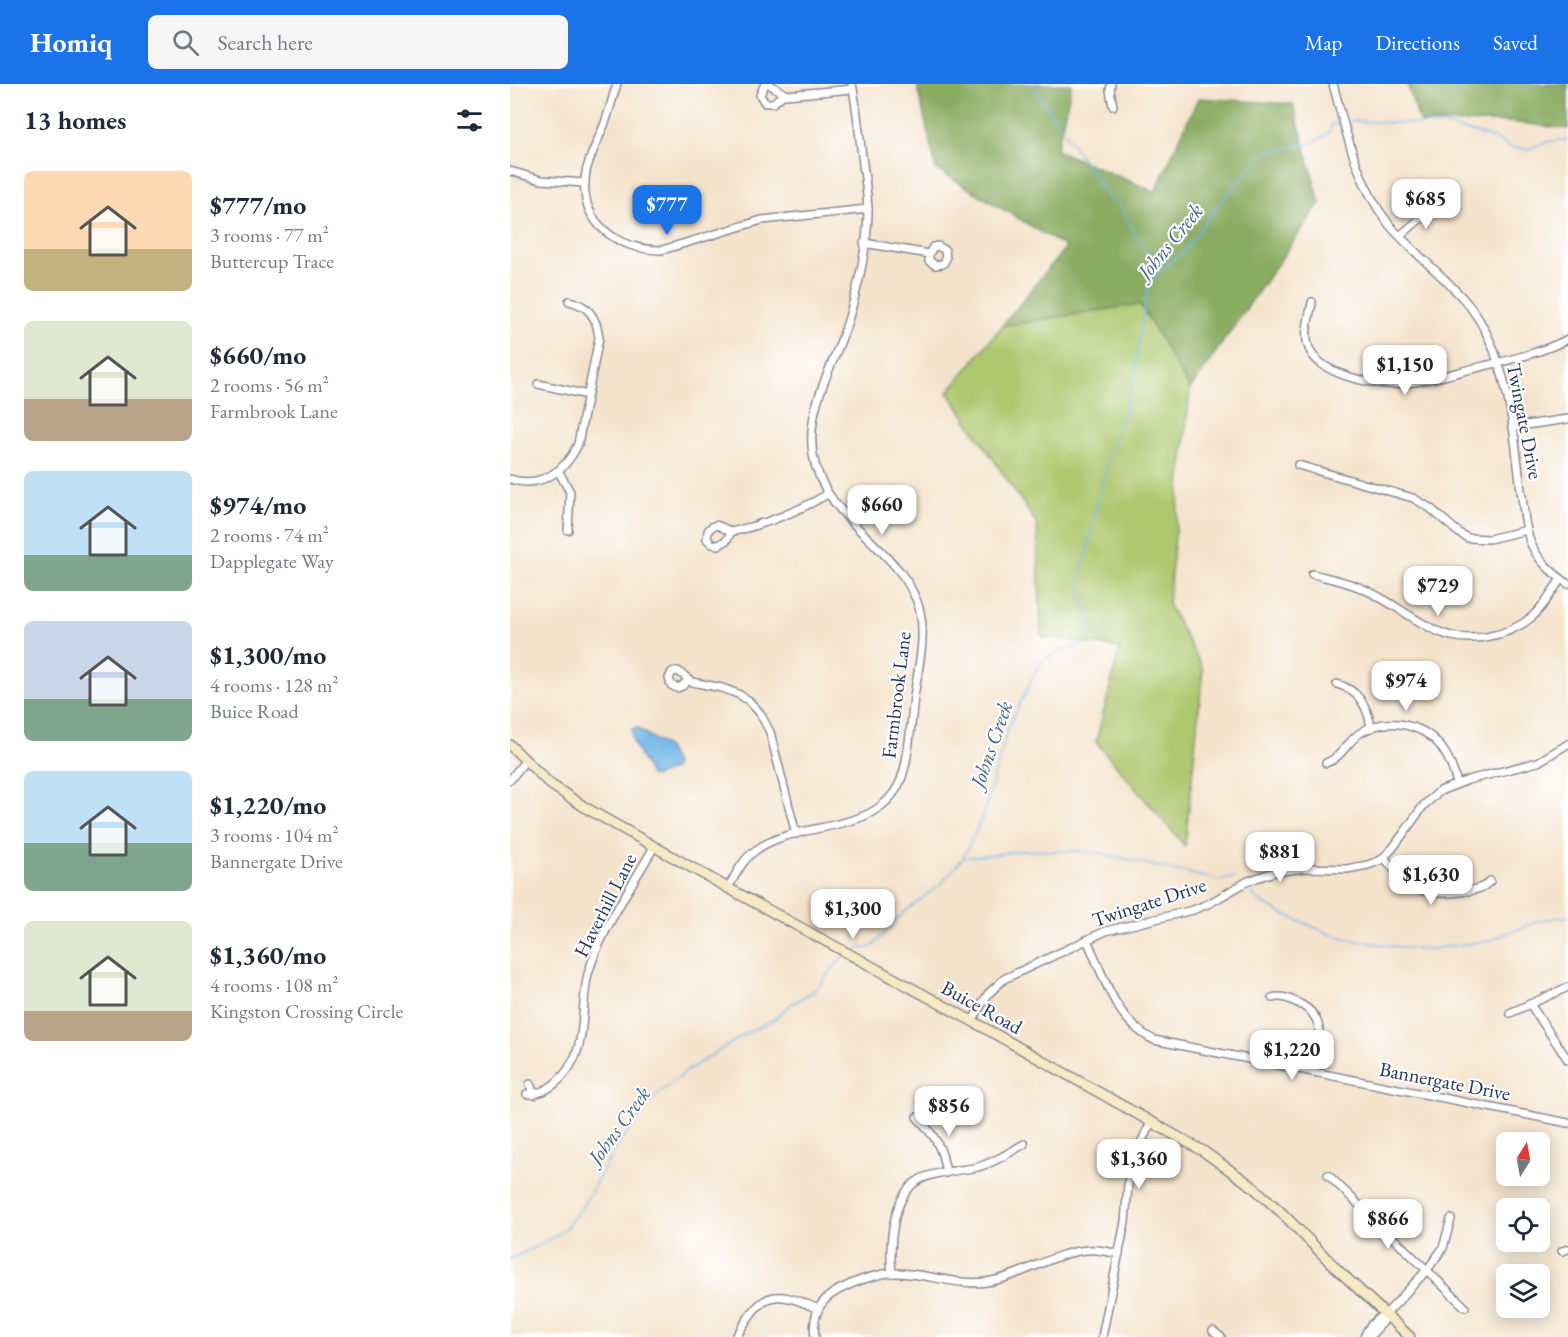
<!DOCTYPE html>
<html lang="en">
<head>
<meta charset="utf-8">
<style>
  body { margin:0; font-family:"EB Garamond",serif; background:#f6f6f7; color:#1f2937; height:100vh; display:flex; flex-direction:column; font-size:22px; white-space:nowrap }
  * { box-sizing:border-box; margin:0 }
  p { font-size:20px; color:#747a83 }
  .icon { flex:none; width:33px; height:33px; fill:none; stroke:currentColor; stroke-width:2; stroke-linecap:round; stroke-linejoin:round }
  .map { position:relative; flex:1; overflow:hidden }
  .panel { display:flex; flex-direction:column; background:#fff; width:510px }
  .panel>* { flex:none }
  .needle { width:39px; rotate:11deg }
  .tools { position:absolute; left:986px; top:1048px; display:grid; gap:12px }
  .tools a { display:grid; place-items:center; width:54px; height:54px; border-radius:9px; background:#fff; box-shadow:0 3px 15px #0003; font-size:30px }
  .price { position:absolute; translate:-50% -51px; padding:0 14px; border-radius:12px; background:#fff; color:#222; font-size:20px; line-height:39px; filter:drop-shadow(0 2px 3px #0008) }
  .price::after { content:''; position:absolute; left:50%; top:36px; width:18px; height:14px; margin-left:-9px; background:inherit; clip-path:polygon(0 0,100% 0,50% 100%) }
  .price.current { background:#1a73e8; color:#fff }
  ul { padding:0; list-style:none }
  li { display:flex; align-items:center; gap:18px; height:150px; padding:0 24px }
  li span { display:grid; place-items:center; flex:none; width:168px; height:120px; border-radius:9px; color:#555 }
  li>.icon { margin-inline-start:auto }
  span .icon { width:72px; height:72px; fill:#fffc; stroke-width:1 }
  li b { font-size:26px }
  h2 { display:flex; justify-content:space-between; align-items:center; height:72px; padding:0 24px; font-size:26px }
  header { display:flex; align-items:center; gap:36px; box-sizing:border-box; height:84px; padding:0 30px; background:#1a73e8; color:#fff }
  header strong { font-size:28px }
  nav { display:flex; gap:33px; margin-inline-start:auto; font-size:21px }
  .search { width:420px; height:54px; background:#f6f6f7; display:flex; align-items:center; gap:15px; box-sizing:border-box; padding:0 21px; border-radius:9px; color:#747a83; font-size:22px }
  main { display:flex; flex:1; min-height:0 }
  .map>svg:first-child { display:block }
</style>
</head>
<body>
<header>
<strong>Homiq</strong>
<div class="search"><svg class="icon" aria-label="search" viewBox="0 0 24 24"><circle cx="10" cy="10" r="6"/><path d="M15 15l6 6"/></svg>Search here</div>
<nav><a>Map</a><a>Directions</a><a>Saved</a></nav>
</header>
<main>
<section class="panel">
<h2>13 homes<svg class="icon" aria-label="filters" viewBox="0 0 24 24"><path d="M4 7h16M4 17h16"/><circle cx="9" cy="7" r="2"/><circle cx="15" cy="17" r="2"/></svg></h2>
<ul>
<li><span style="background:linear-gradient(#ffd9b3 65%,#c2b280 0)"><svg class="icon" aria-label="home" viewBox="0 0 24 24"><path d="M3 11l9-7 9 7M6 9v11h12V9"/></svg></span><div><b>$777/mo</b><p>3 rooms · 77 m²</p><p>Buttercup Trace</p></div></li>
<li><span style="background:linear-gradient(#dfe7d0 65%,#b9a48a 0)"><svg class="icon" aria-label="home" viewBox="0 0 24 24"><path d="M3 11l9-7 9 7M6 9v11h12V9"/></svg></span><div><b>$660/mo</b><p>2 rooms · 56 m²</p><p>Farmbrook Lane</p></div></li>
<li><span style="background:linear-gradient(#bfe0f5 70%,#7fa58c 0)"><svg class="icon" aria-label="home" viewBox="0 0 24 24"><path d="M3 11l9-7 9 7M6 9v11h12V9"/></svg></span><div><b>$974/mo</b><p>2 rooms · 74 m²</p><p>Dapplegate Way</p></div></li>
<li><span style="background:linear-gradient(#c9d6e8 65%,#7fa58c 0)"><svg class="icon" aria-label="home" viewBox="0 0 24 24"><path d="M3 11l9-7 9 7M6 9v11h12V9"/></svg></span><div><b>$1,300/mo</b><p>4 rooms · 128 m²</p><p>Buice Road</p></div></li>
<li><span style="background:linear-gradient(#bfe0f5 60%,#7fa58c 0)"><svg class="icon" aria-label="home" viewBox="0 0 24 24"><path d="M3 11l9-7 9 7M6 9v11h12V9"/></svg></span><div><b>$1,220/mo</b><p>3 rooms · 104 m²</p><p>Bannergate Drive</p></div></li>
<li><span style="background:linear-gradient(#dfe7d0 75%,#b9a48a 0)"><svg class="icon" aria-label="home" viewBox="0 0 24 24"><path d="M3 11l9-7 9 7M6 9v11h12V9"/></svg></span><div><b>$1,360/mo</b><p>4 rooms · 108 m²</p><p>Kingston Crossing Circle</p></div></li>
</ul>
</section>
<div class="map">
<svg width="1058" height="1253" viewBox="0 0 1058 1253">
  <rect width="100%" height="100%" fill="#fff"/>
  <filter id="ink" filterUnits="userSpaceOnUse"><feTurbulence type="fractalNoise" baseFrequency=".0167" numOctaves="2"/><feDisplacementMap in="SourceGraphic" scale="12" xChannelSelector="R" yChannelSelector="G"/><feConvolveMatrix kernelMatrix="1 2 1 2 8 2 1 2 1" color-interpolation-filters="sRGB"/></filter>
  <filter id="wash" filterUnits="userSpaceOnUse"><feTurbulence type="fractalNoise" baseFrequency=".008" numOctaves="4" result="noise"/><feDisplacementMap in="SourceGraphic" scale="24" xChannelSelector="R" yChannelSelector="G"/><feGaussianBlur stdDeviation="1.35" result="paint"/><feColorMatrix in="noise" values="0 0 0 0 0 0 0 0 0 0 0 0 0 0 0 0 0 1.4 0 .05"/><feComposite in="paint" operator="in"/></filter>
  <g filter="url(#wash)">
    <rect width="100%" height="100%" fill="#f4e3cb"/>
    <polygon fill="#aec86e" stroke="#647c66" stroke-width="1.5" points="630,220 680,305 658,520 693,585 675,762 586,658 610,564 531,552 527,440 438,308 492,242"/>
    <g fill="#8aac61" stroke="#526e60" stroke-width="1.5">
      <polygon points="407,0 562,0 546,66 645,108 688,14 783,20 810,119 680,305 630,220 492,242 556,163 426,85"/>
      <polygon points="897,0 1058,0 1058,45 1000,38 910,39"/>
    </g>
    <path fill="#70b5e6" stroke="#4672a2" stroke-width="1.5" d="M127,644L156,663L165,680L163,685L146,692H140C135,677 120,661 122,645Z"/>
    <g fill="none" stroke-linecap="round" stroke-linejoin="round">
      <g stroke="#70b5e6" stroke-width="1.5">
        <polyline points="521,0 599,114 607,118 634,165 645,192"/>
        <polyline points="840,37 935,41 983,54 1001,63 1018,65 1037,58 1058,55"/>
        <polyline points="454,774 512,767 567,767 590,769 707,796 725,794"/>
        <polyline points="741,808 749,817 771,829 822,851 848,857 897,864 920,865 978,857 1028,837 1058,832"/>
        <polyline points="342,866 362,863 393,829 431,800 453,774 474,729 498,644 528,583 532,577 548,568 572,561 579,552 581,535 572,514 570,492 577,469 587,419 607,346 625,296 629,256 638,202 645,192 676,165 704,126 752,71 758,67 802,59 819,49 821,41 831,39"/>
        <polyline points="0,1175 36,1158 55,1145 74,1120 104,1067 144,1013 178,986 237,949 263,936 280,921 305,906 333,872"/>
      </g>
    </g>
  </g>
  <g filter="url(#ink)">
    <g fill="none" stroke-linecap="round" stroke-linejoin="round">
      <defs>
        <g id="street">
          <path d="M107,0C103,12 100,24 96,36C90,53 80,70 76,88C67,138 107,166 152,166L252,136L358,125"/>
          <polyline points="255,0 250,11 255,19 263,19 274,10"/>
          <polyline points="259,0 276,11 343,5"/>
          <polyline points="601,0 600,6 603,22"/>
          <path d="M823,0C836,48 847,99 878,139C903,170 937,193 961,224C974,241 983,261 989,281C1002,318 1006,367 1011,406C1014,424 1014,443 1021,460C1029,478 1043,489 1058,500"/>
          <polyline points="0,87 31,96 75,99"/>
          <polyline points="890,152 926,121"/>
          <polyline points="354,159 419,170 423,163 428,162 435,166 436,175 433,180 425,181 419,177 419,170"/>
          <path d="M802,218C800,232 793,250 799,264C808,290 864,302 889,300C912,298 934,292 957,286C990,278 1027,271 1058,255"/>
          <polyline points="28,300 78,311"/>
          <polyline points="1002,343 1058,335"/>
          <polyline points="788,381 903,414 920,424 949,449 958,454 979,455 1017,446"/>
          <polyline points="49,388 60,408 58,446"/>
          <path d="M0,395C30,405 56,387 68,360L89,254C87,234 79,221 59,217"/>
          <path d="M221,448L217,456L209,461L202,460L197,455L198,447C205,436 212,444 221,448C256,440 287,428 318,410"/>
          <path d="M802,490C818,494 835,497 851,504C878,515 901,535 927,547C957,561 999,553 1023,532C1034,522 1042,507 1051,495"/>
          <polyline points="179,596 172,602 167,604 161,601 159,594 162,588 168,587 182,598 212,604 228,610 238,616 250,629 260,648 286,750"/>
          <path d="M827,600C848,606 858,622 861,644"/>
          <path d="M816,679C831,674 837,658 850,649C878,631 918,640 935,669C941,678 944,689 947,699"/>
          <polyline points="0,696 15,677"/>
          <path d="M874,773C897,804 911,813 950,808C962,806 972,806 980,797"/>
          <path d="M218,804C226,790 233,775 246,766C288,735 365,753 390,698C399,677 401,637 404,613C408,585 416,555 410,527C394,464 315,440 303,371C295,320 326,280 339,233C349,200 357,163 358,129C358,110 354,90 352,72C349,48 347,24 342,0"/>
          <path d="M577,856C594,892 605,937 644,956L1058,1039"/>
          <path d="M762,914C773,911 780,915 790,920C820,936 807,960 802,988"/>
          <polyline points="1020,920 1058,976"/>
          <polyline points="1000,929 1058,903"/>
          <polyline points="462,937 478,910 494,895 596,847 683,826 700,819 738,797 764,788 795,784 837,785 858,781 871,776 883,764 914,721 930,707 958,696 1028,678 1058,660"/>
          <polyline points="20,1000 24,1011"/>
          <path d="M17,1010C37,1011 54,994 63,977C76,953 71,917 78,890C90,848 122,801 144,763"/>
          <path d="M407,1033C425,1052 432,1062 436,1089"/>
          <polyline points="818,1091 955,1223"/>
          <polyline points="1052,1167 1058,1165"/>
          <path d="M382,1189C379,1161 382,1111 409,1096C424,1087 451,1087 468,1083C485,1078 499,1069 514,1060"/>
          <polyline points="703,1247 711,1253"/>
          <path d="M226,1253C252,1211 259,1202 308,1225"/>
          <path d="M305,1253C300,1218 322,1207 351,1196C361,1193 372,1189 382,1189C417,1188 448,1204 482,1197C515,1191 544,1168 578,1166C588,1165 599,1168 609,1170"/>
          <polyline points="592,1253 615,1138 619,1088 627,1066 641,1039"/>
          <path d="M854,1253C858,1242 866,1235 876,1230"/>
          <polyline points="859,1253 873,1238 876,1230 917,1186 933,1164 941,1135"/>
        </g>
        <polyline id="secondary" points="0,661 40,700 76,724 218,804 462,937 693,1067 742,1102 772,1129 828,1186 900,1253"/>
      </defs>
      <use href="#street" stroke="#888994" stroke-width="10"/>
      <use href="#secondary" stroke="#888994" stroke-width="12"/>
      <use href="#street" stroke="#fff" stroke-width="7"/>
      <use href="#secondary" stroke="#f6e9c3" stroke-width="9"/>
    </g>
  </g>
  <g text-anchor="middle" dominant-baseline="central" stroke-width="4.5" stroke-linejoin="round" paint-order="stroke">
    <g font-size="20" fill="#1b2f5e" stroke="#fff">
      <text transform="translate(1015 337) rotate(79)">Twingate Drive</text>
      <text transform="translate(386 611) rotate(-83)">Farmbrook Lane</text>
      <text transform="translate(639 818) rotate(-18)">Twingate Drive</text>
      <text transform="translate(95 821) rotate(-63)">Haverhill Lane</text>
      <text transform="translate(472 923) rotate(29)">Buice Road</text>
      <text transform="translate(935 997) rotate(11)">Bannergate Drive</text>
    </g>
    <g font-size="21" font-style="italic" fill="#395e8e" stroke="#fff">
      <text transform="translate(660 157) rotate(-51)">Johns Creek</text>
      <text transform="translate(481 660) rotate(-71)">Johns Creek</text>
      <text transform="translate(109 1041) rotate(-54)">Johns Creek</text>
    </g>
  </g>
</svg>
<div class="tools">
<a><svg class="needle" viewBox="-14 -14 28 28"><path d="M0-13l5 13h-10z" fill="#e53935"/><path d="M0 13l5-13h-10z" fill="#747a83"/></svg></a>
<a><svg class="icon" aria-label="locate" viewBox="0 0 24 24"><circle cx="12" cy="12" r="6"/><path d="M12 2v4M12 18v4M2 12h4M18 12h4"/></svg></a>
<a><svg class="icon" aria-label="layers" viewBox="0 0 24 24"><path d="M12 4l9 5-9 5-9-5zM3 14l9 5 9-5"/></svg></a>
</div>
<b class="price" style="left:916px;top:146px">$685</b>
<b class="price current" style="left:157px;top:152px">$777</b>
<b class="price" style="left:895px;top:312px">$1,150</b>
<b class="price" style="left:372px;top:452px">$660</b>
<b class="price" style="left:928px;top:533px">$729</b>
<b class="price" style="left:896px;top:628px">$974</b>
<b class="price" style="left:770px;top:799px">$881</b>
<b class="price" style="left:921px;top:822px">$1,630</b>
<b class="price" style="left:343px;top:856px">$1,300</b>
<b class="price" style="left:782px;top:997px">$1,220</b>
<b class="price" style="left:439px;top:1053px">$856</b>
<b class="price" style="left:629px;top:1106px">$1,360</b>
<b class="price" style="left:878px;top:1166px">$866</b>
</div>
</main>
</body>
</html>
